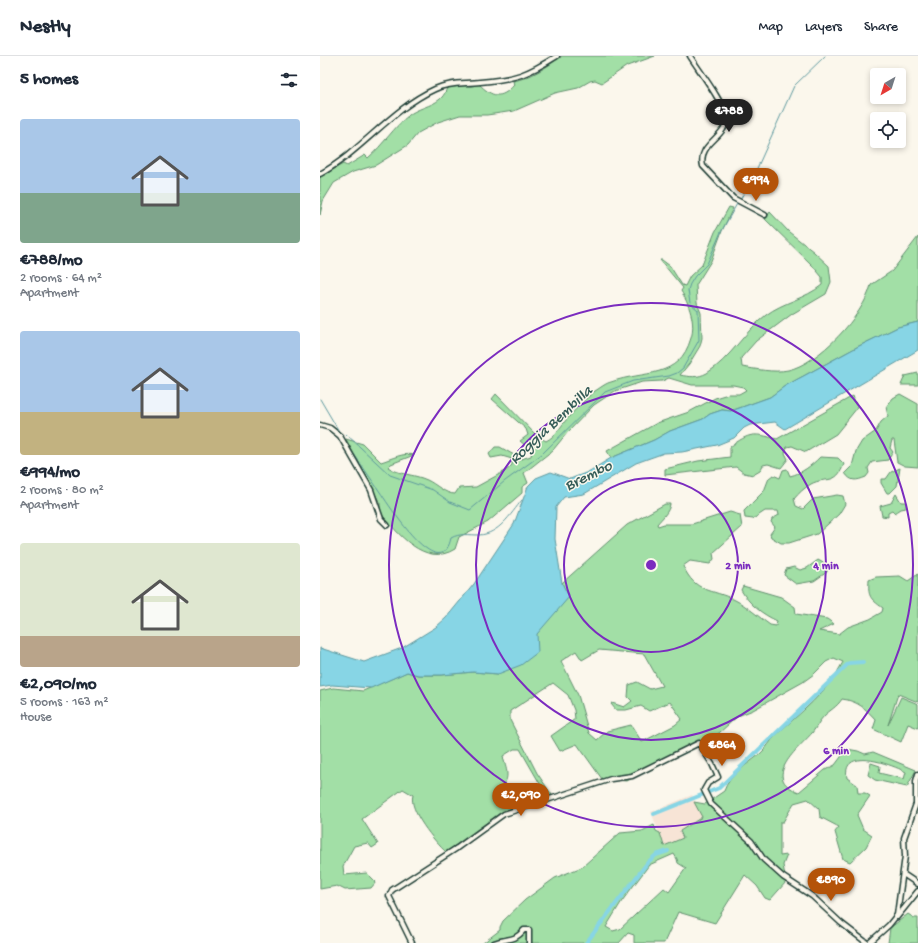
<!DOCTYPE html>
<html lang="en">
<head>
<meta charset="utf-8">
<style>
  body { margin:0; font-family:"Gochi Hand",sans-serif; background:#f2f2f3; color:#1f2937; height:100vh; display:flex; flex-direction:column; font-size:15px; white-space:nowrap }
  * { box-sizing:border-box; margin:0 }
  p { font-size:13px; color:#747a83 }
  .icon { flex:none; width:22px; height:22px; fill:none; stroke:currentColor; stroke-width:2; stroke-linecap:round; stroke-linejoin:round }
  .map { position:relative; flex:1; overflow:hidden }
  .sheet { display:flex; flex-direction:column; background:#fff; width:320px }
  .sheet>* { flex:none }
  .needle { width:26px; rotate:219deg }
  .tools { position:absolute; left:550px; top:12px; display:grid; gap:8px }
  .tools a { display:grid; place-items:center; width:36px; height:36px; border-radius:4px; background:#fff; box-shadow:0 2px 6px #0003; font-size:20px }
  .price { position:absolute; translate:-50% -34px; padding:0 9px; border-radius:14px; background:#b45309; color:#fff; font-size:13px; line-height:26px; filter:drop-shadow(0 1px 2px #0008) }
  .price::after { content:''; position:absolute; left:50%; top:24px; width:12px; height:9px; margin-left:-6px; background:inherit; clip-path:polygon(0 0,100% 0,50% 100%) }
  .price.current { background:#222; color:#fff }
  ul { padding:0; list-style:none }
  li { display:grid; align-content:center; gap:8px; height:212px; padding:0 20px }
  li span { display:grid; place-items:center; height:124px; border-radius:4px; color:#555 }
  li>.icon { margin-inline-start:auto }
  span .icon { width:72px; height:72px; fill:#fffc; stroke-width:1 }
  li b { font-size:17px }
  h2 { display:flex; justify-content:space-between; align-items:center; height:48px; padding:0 20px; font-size:17px }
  header { display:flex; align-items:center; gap:24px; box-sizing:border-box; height:56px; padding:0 20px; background:#fff; border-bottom:1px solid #e0e1e3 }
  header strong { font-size:19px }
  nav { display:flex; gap:22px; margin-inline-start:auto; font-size:14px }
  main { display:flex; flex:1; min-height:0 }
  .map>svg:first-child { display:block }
</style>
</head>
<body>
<header>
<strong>Nestly</strong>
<nav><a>Map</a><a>Layers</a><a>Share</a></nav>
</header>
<main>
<section class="sheet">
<h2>5 homes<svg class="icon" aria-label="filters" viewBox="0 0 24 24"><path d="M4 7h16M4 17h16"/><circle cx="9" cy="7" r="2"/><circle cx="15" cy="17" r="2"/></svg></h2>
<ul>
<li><span style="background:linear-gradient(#a9c7e8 60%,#7fa58c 0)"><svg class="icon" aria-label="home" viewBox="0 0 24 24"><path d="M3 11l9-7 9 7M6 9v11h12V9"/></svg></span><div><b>€788/mo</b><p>2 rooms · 64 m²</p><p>Apartment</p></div></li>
<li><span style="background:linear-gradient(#a9c7e8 65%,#c2b280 0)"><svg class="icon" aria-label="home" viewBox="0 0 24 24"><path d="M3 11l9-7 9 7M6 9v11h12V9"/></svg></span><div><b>€994/mo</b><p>2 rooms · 80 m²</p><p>Apartment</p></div></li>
<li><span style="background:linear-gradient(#dfe7d0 75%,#b9a48a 0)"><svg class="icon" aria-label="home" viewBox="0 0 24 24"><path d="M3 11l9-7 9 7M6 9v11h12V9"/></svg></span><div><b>€2,090/mo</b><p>5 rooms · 163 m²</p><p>House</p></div></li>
</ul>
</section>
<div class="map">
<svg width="598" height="887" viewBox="0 0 598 887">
  <rect width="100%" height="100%" fill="#fbf7ec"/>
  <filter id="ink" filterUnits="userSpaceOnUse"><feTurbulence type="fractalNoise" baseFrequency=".025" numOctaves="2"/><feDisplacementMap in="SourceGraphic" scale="8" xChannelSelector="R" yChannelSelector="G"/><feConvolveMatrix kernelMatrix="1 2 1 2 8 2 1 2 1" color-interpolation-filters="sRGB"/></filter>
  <g filter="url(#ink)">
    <polygon fill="#f7e4d6" points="372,739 382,761 360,775 363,782 344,790 331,756"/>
    <g fill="#a2dfa6" stroke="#608e6d" fill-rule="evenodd">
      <path d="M242,0H335L307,10L282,27L275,24L270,25L258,32L235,37L194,55L167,59H140L118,66L98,77L88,89L56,109L33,116L14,127L3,145L0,159V121L23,108L27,110L45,99L48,102C63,89 74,71 89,59C102,49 123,50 127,31L159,28C172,41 181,44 194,29L193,25C211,22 228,10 242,0Z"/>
      <path d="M409,151L413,152L402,175L391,205L376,229L377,247L381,257L382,282L380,290L369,308L360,319C369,321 378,322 387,317C410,303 424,276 446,259C463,246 485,243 502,229V221L492,209L445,163L450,156L469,176L494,196L509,210L511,226L506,238L472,258L436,285L421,302L422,311C435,313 454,317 468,314C498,308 544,259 551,229L572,215L598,181V266L578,271L537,291L465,330L450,341L411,355L402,354L390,358L383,363L350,375L334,384L291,402L287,395L337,367L369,356L395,342L408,338H419L426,334L423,331L413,329H372L349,322L342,325L322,326L295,335L274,349L247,377L233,394L204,417L208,427L202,431V437L168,466L139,481L135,493C105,512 77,477 60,456V447L26,383L43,388L61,406C71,403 84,396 94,399L71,408L68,411C79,419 94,418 107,424C116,428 125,438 135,438L139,432L156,431L187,414L192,409V403L182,400L171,402L169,398L175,391H180L201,403L211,400L212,395L200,385L208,379L206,373L172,343L176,338L217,380L226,385C236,380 240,371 247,363C255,354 266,342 275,335C280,332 286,327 291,326C324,314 359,324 371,282C376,267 369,248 361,235L363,232L340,204H342L350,210L362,229L365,230L370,220L382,209L395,176Z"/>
      <polygon points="598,317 598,329 581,329 585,320"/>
      <path d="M580,338L598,348V411L585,410L577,406L574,384H572L570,392L573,396L568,404L552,406L548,412L549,417L546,421C536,425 531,426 525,417L532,410L536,395L542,385L556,375L561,366L568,360L566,351L573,342Z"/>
      <path d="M533,340L537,352L516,378L486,396L472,390L467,391L465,397L468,403L461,412L448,408L443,409L440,415L433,419L424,417L416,411L345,419V413L378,405L410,401V391C430,376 434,377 457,383Z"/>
      <path d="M500,401L518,402L524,408C516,430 506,420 491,428C484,432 478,438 474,443L476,450L483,453L493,443L517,439L523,440L525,448L519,458L497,478L469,487H461L451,481L450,478L455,471L451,466L452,463L459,459L458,455H445L433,463L425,462L424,455L444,435L449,422L453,419L460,422L463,414L467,413L470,420C482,417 491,410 500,401Z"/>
      <polygon points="580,412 577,430 570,437 567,437 561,427 561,423 566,423 571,416"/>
      <polygon points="576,438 581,446 586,446 586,452 581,453 575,457 572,454 568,456 568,461 562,460 560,450 571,447"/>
      <path d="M345,448H350C349,456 342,462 337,468L338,470L344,468H372L410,456L420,459L422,471L393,497L394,503L390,508L370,505L363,510C376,538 391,532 415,544C427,550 439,561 450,569L456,570L457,565C442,558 429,548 421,534L423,530L461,541L475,551L476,558L507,563L514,568L499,575L519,578L528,571L550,563L562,556L563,552C549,542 548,540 549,524L556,521L580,520L588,525L598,518V646L578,638L568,669L581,641L598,648V672L588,668L581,686L553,673L556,664C546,653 538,645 522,643C517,651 510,654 504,660C499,665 496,672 492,677C479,692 440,722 479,736L505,714L515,709L527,693L538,695L545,698L553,696L596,714L587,731L555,724L548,719L551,707L560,710L559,717L584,723L586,716C573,709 521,689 527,722L537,729L538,737H545L550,740L537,759L543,773L552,779L546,791L530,806L523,803L515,776L519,771L500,761L499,753L488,743L474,747L463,766H460V800L467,799L463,809L466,826L450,844L445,842L437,830L425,819L395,867L358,856L344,887H314V879L308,877L299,887H163L180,874V871L183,865L205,844L235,822L262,811L300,777L322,775L334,769L336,775L340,777L344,790L363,782L360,775L382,761L374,746L385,748L404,735C409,719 428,708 440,698C446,693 450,685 456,679C480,657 508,636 523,606L514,602L506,606L494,618L483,626L433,654L418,660L390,685L374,690L307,725L282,723L257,688L240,695L231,680L255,663L254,654L248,639L233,627L190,655V664L217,717L232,739L227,740L200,693H194L183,700C185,711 191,720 183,729L192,752L180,757L126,796C115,786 88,754 93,739L83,733L42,763L58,788L52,792L48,787L34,790L23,810L24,819L47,817L56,826L51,832L25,834L17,830L0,833V635L13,632L43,635L87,616L98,619H122L153,616L178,618L248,541L242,527L307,469ZM279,594L324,598L342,630L330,633L317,626L309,629L308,641L312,645L304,651L292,647L291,648L296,654H306L321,650L329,655L350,646L362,663L355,669L322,686L311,669L287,675L277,684L269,677L258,639L241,605L256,595L262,604ZM354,798L357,803L358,807L366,812L349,836L344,832L300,873L293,875L286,871L302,845L329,809Z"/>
      <polygon points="498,504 507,509 507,516 494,525 476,528 464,519 466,513 474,511 480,514 487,512"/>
      <polygon points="588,858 594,862 598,862 598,887 568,887 570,872"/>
    </g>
    <polygon fill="#87d5e5" stroke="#5d989e" points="598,266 598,294 465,373 455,366 430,369 424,372 414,382 397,389 362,396 344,397 316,407 264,438 244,441 236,451 235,483 242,527 249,541 217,578 218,596 201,609 178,618 153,616 122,619 98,619 87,616 51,632 12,629 0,631 0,592 44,606 82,592 116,571 126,562 154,528 194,468 208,430 216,422 231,416 250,423 268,416 291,402 334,384 350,375 383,363 390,358 402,354 411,355 450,341 465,330 537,291 578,271"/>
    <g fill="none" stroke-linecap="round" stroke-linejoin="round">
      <g stroke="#5d989e" stroke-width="1">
        <polyline points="420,144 434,119 474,30 505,0"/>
        <polyline points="0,343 20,377"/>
        <polyline points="26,378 70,419 113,434 130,446 150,454 185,425 222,398 285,336 313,325 349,320 357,317 363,312 379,284 378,254 370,247 368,234 370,228 375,220 387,208 401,176 418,146"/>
        <path d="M28,390C39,405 49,420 60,436C69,449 120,531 131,482C140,477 148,479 159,479C179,478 190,459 202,444"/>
      </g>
      <g stroke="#87d5e5" stroke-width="4">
        <polyline points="334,758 399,732 529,607 543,606"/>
        <polyline points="266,887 328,806 336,799 348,795"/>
      </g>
      <defs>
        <g id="street">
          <path d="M370,0C378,13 405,48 406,62C408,81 377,87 383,110L413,142L445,159"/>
          <path d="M0,118C42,95 71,53 115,33C129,26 146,28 160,26C196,23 207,19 237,0"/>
          <polyline points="0,369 10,372 20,380 51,434 61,463 67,469"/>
          <polyline points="583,818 598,828"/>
          <polyline points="577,861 598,835"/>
          <polyline points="92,887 69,840 72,834 137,792 184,758 291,723 312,720 379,687 392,708 398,721 388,727 384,734 391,748 431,785 444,804 463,821 492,840 521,867 547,887"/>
          <path d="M174,887C188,881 193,887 204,874H209V887"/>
          <polyline points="549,887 569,869 577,859 585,800 584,782 596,748 596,725 598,718"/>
        </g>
      </defs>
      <use href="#street" stroke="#1f3d34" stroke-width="7"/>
      <use href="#street" stroke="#fbf7ec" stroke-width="4"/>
    </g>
  </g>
  <g fill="none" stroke="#7b2cbf" stroke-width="2">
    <circle cx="331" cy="509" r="87"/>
    <circle cx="331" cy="509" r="175"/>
    <circle cx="331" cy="509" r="262"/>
  </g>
  <g text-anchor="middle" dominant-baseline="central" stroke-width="3" stroke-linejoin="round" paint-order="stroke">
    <g font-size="16" font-style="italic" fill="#345b57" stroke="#fbf7ec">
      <text transform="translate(232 370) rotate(-43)">Roggia Bembilla</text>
      <text transform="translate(269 421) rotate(-26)">Brembo</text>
    </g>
  </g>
  <circle cx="331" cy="509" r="6" fill="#7b2cbf" stroke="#fbf7ec" stroke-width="2"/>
  <g font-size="12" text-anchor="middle" font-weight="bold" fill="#7b2cbf" stroke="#fbf7ec" stroke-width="3" stroke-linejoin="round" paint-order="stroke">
    <text x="418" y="513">2 min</text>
    <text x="506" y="513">4 min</text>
    <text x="516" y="698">6 min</text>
  </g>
</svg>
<div class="tools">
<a><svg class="needle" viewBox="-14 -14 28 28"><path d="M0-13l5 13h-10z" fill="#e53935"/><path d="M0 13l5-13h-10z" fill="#747a83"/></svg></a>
<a><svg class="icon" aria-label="locate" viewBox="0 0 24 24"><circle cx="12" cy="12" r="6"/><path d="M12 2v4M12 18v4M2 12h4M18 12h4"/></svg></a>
</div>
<b class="price current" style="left:409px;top:77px">€788</b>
<b class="price" style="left:436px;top:146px">€994</b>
<b class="price" style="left:402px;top:711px">€864</b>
<b class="price" style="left:201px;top:761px">€2,090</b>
<b class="price" style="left:511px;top:846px">€890</b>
</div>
</main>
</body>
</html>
